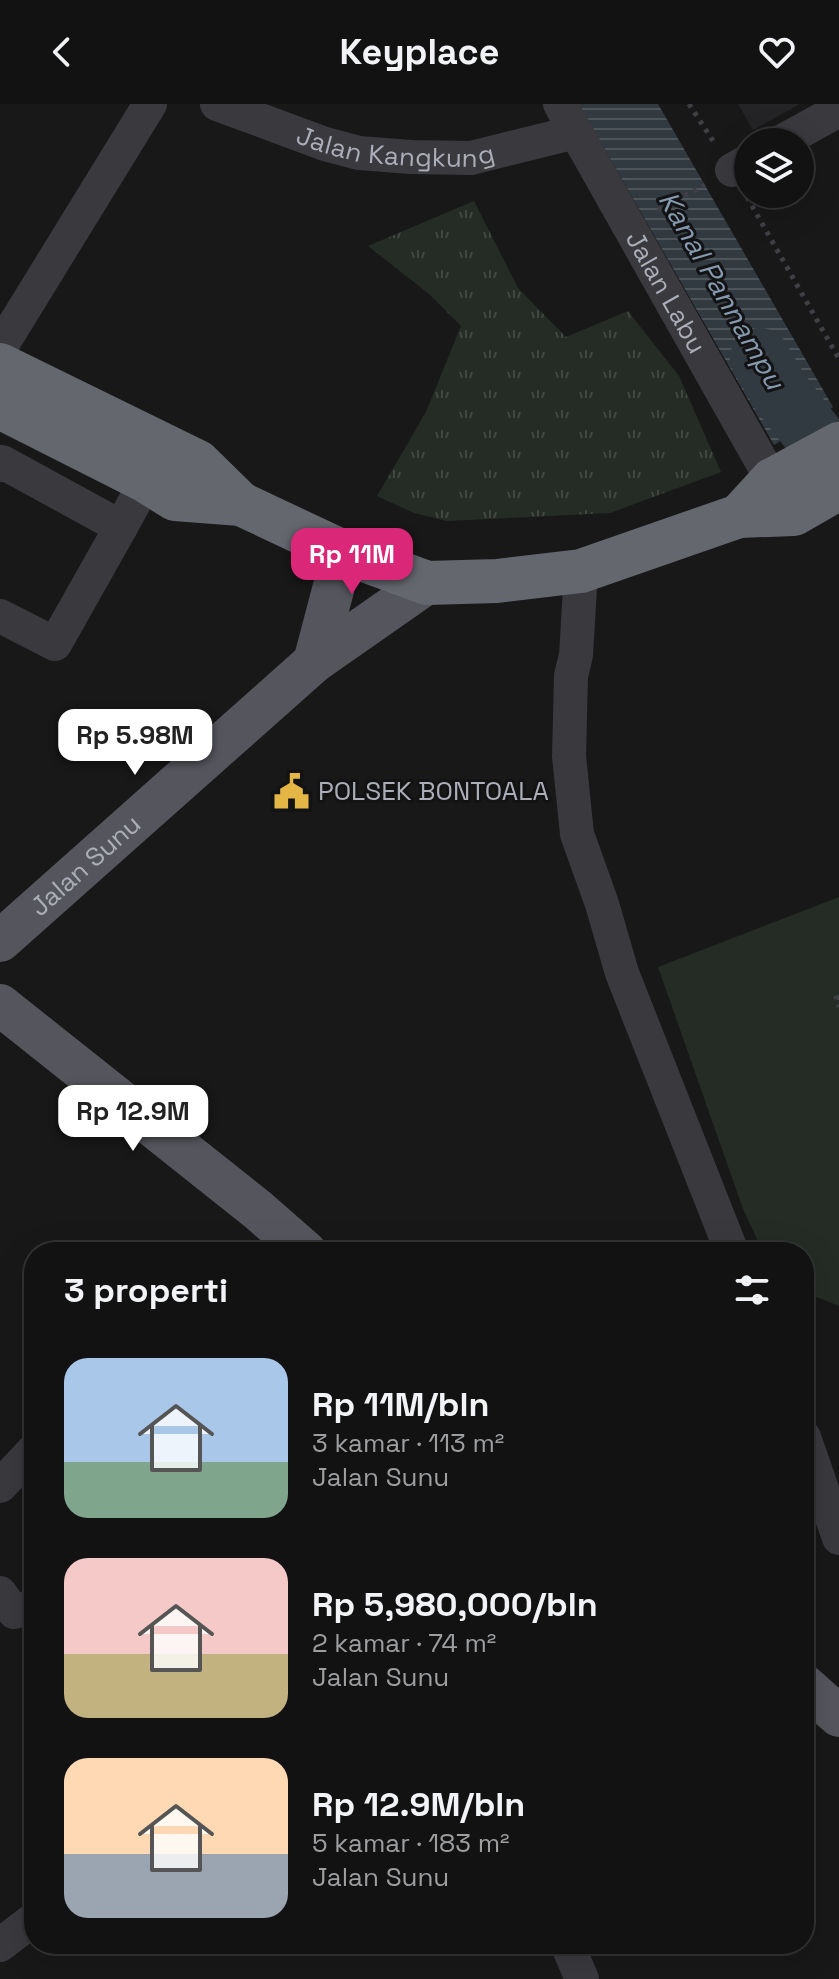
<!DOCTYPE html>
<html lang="id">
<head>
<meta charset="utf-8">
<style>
  body { margin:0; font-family:"Space Grotesk",sans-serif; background:#1b1b1c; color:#f1f3f6; height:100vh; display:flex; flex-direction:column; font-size:30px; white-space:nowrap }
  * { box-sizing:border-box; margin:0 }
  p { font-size:26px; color:#9c9ea0 }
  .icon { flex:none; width:44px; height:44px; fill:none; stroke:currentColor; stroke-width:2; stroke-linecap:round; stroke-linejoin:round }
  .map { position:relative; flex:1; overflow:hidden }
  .drawer { position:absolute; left:24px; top:1138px; width:790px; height:712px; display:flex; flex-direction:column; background:#121213; border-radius:32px; box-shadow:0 8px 32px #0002,0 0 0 2px #313233 }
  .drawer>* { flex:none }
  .fabs { position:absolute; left:734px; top:24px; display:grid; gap:16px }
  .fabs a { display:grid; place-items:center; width:80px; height:80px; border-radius:50%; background:#121213; box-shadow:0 8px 32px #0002,0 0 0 2px #313233; font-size:40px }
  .price { position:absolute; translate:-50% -68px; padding:0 18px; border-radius:16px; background:#fff; color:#222; font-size:26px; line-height:52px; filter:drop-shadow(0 2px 4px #0008) }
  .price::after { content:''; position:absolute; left:50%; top:48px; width:24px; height:18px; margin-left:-12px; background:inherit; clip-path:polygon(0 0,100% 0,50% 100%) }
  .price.selected { background:#db2777; color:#fff }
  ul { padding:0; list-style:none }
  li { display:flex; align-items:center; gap:24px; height:200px; padding:0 40px }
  li span { display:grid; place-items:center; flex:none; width:224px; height:160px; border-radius:24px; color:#555 }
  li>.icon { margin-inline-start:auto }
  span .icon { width:96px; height:96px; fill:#fffc; stroke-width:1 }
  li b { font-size:34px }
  h2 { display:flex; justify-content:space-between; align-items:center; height:96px; padding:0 40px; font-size:34px }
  header { display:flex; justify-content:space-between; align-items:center; height:104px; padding:0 40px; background:#121213; font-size:36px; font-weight:600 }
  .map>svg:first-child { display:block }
</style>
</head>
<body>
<header><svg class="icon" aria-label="back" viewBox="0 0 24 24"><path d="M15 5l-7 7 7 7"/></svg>Keyplace<svg class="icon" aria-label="heart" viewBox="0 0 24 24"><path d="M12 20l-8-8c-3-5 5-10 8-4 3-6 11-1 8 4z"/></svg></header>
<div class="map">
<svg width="839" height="1875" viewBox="0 0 839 1875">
  <defs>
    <pattern id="grass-tufts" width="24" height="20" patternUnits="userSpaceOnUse" patternTransform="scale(2)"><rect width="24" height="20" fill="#242c25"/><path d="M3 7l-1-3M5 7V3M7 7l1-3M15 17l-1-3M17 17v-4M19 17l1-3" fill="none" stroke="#414843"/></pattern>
    <pattern id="water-rules" width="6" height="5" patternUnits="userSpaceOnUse" patternTransform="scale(2)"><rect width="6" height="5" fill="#323a41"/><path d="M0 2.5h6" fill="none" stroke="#4d545a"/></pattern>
  </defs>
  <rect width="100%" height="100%" fill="#181819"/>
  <polygon fill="#242426" points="738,0 800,0 753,26"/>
  <polygon fill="url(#grass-tufts)" points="474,97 518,184 566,233 628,207 679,272 721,368 610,409 447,417 414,409 377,392 426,308 461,222 429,190 368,142"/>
  <polygon fill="#242c25" points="839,793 839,1202 804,1188 804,1148 763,1148 743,1105 658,863"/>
  <polygon fill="url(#water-rules)" points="579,0 658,0 833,303 774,341"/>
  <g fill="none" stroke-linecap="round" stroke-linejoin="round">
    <polyline stroke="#323a41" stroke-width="60" points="760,254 780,288 839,364"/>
    <g stroke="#3f4045" stroke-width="5" stroke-dasharray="4 6" stroke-linecap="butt">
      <polyline points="689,0 715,40"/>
      <polyline points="747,93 839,255"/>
      <polyline points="658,106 705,81"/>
      <polyline points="839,893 836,894 839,903"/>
    </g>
    <g stroke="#39393e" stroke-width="34">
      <path id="s1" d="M217,0L325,40L359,49L411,53L471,54L576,28"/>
      <path id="s2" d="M560,0L772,376"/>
      <polyline points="781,38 839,6"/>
      <polyline points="732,66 748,57"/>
      <polyline points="0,244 150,0"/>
      <polyline points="0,361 2,358 121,423 146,377"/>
      <polyline points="581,467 576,551 571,572 569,652 577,730 602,800 622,869 732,1148"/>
      <polyline points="0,512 55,540 121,423"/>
      <polyline points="804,1333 839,1434"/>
      <polyline points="0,1382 34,1346"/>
      <polyline points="0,1489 14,1508 34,1502"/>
      <polyline points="567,1840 582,1875"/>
      <polyline points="0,1841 34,1815"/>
    </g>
    <g stroke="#55565d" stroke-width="42">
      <polyline points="314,558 343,448"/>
      <path id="s3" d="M0,837L314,558L427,479"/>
      <polyline points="0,901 258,1106 306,1148"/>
      <polyline points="804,1581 839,1612"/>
    </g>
    <g stroke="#65676f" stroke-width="44">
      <polyline points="0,261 198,358 241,400"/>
      <polyline points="0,303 146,377 175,395 241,400 343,448 427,479 497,477 581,467 739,412 772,376 839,340"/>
      <polyline points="739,412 794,410 839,384"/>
    </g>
  </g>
  <defs>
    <symbol id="civic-bare" viewBox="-9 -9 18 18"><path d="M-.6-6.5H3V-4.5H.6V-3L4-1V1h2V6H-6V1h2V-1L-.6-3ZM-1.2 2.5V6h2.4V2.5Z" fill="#e3b646" stroke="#131314" stroke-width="2.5" paint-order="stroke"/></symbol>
  </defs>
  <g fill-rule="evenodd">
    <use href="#civic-bare" x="266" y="662" width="51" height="51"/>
  </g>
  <g text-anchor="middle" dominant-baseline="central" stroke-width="6" stroke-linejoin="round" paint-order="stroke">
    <g font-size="26" fill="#abaeb8" stroke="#131314">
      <text stroke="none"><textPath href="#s1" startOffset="186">Jalan Kangkung</textPath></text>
      <text stroke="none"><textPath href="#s2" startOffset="216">Jalan Labu</textPath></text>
      <text stroke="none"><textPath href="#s3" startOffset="114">Jalan Sunu</textPath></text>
    </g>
    <g font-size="26" fill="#abaeb8" stroke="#131314" text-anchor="start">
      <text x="318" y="687">POLSEK BONTOALA</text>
    </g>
    <g font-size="28" font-style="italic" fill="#859ab0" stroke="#131314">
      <text transform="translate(722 186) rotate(60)">Kanal Pannampu</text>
    </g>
  </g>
</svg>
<div class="fabs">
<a><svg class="icon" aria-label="layers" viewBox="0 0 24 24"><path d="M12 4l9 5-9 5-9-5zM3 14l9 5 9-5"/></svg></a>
</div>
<b class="price selected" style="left:352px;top:492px">Rp 11M</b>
<b class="price" style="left:135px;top:673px">Rp 5.98M</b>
<b class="price" style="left:133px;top:1049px">Rp 12.9M</b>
<section class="drawer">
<h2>3 properti<svg class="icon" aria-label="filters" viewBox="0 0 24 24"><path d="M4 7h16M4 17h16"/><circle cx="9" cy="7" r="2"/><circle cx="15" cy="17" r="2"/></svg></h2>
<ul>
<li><span style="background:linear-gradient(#a9c7e8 65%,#7fa58c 0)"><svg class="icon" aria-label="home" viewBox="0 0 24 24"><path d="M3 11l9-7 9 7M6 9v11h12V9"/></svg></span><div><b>Rp 11M/bln</b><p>3 kamar · 113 m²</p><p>Jalan Sunu</p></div></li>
<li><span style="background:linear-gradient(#f6c9c9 60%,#c2b280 0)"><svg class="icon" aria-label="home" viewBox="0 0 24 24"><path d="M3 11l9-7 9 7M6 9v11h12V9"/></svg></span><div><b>Rp 5,980,000/bln</b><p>2 kamar · 74 m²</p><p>Jalan Sunu</p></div></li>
<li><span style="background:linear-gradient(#ffd9b3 60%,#9aa5b1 0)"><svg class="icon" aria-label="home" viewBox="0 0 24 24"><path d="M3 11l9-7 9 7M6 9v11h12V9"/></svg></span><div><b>Rp 12.9M/bln</b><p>5 kamar · 183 m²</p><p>Jalan Sunu</p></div></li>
</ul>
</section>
</div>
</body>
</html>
